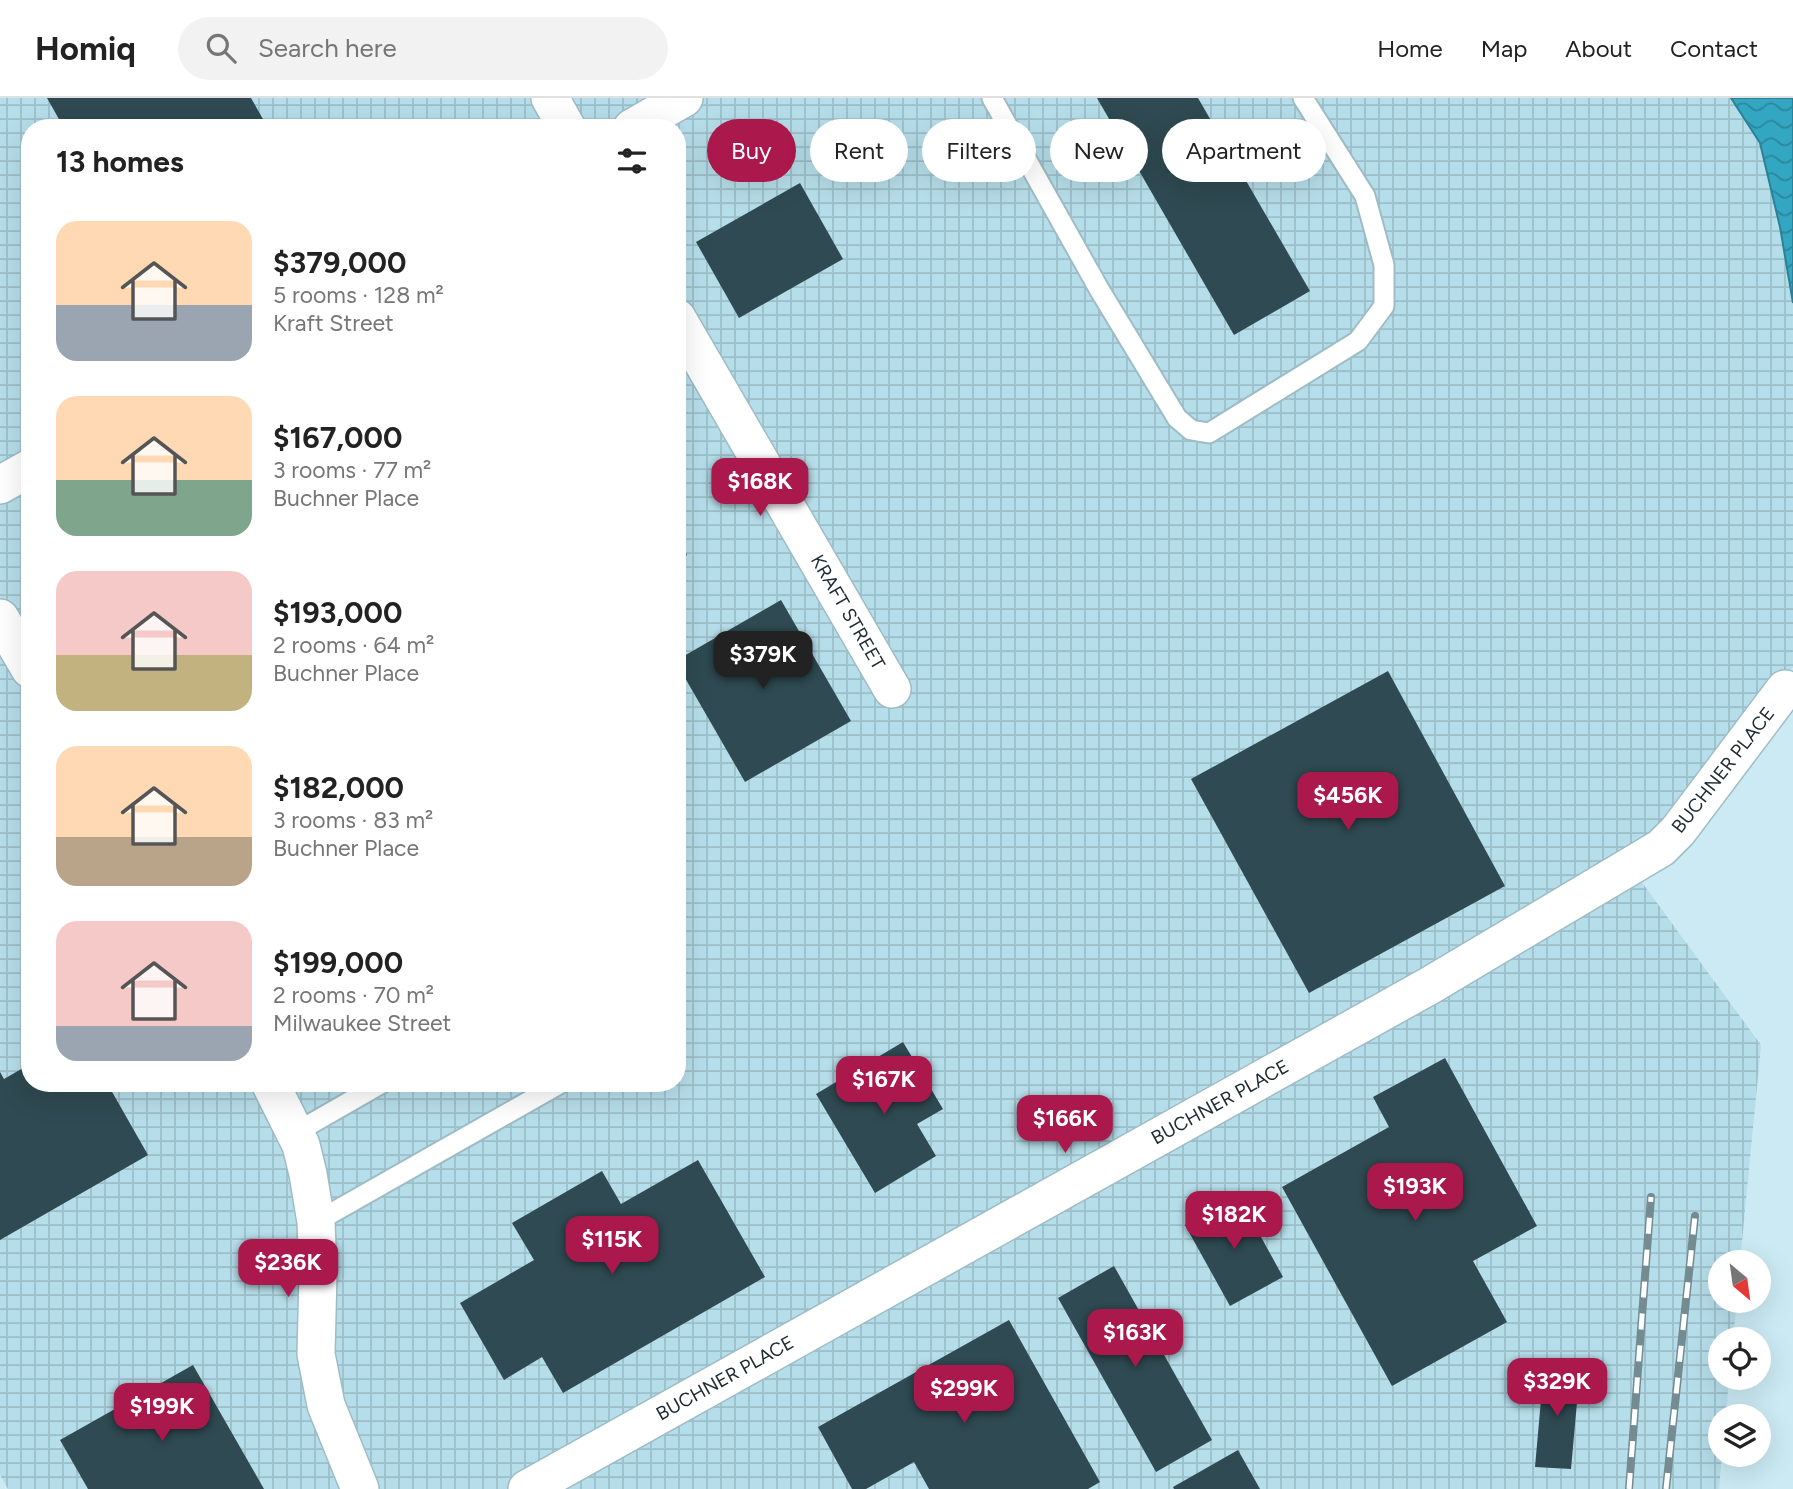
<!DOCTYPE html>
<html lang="en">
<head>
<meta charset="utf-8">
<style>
  body { margin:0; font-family:Figtree,sans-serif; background:#f2f2f2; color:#222; height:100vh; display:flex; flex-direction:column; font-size:26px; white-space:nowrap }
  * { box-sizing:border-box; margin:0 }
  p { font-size:23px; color:#767676 }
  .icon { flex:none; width:38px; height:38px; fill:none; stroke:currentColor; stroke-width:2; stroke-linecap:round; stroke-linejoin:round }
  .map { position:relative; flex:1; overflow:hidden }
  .panel { position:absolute; left:21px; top:21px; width:665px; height:973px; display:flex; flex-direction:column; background:#fff; border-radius:28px; box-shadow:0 7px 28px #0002 }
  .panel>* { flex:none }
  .top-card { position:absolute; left:707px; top:21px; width:665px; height:63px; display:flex; gap:14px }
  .needle { width:46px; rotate:151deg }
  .buttons { position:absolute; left:1708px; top:1152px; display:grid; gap:14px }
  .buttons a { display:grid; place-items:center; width:63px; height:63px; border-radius:50%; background:#fff; box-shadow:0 7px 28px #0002; font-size:35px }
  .price { position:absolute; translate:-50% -60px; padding:0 16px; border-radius:14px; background:#ab184b; color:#fff; font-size:23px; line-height:46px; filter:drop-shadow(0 2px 4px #0008) }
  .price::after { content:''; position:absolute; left:50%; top:42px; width:21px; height:16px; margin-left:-10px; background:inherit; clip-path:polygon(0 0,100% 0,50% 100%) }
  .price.active { background:#222; color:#fff }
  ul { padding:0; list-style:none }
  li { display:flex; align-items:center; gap:21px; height:175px; padding:0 35px }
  li span { display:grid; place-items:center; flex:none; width:196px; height:140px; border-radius:21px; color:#555 }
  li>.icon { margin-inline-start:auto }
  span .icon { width:84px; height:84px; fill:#fffc; stroke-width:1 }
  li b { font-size:30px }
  h2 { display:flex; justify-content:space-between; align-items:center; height:84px; padding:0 35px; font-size:30px }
  .pill { padding:0 24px; border-radius:32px; background:#fff; box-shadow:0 7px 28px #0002; font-size:24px; line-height:63px }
  .pill.active { background:#ab184b; color:#fff }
  header { display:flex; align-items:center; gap:42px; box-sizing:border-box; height:98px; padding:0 35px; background:#fff; border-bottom:2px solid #e0e0e0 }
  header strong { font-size:33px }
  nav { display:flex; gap:38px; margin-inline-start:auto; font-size:24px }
  .search { width:490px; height:63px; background:#f2f2f2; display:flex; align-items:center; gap:18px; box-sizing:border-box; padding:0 24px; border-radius:38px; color:#767676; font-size:26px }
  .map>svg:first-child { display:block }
</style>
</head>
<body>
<header>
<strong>Homiq</strong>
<div class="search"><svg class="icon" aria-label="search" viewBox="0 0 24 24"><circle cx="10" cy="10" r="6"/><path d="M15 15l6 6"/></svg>Search here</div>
<nav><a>Home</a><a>Map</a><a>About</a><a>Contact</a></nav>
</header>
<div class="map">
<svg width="1793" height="1391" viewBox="0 0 1793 1391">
  <defs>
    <pattern id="industrial-grid" width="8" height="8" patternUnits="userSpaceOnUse" patternTransform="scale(1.75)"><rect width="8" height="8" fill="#b6deea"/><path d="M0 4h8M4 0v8" fill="none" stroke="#9cbfc9"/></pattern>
    <pattern id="water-waves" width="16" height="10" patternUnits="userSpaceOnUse" patternTransform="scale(1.75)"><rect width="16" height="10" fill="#33a6c2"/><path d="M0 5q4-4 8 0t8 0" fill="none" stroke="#2b879e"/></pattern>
  </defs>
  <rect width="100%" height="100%" fill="#cbeaf4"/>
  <path fill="url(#industrial-grid)" fill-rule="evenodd" d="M0,0H1731L1760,45L1780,129L1793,205V569L1630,768L1761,947L1740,1164H1720V1202H1737L1733,1241H1720V1279H1729L1726,1318H1720L1722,1356L1719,1391H8L0,1377ZM30,30H677V985H30Z"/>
  <polygon fill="url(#water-waves)" stroke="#2d8196" stroke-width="2" points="1731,0 1793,0 1793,205 1780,129 1760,45"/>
  <g fill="#2f4a52">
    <polygon points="47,0 251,0 268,30 64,30"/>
    <polygon points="1097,0 1198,0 1310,193 1234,237"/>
    <polygon points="800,85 843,161 739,220 696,144"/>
    <polygon points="677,441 687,457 677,463"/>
    <polygon points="781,502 851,623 745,684 677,566 677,562"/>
    <polygon points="1388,573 1505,788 1309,895 1191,681"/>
    <polygon points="903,944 943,1011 917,1026 936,1058 875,1095 816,996"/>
    <polygon points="1445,960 1537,1128 1473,1163 1507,1224 1392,1288 1282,1089 1389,1029 1373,999"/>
    <polygon points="30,966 30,985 107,985 148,1057 0,1142 0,974 4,981"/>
    <polygon points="698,1062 765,1179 563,1295 542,1259 504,1282 460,1205 534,1162 512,1125 602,1073 621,1106"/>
    <polygon points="1238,1097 1283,1179 1230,1208 1185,1127"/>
    <polygon points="1114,1168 1212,1342 1156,1374 1058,1200"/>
    <polygon points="1009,1222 1100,1384 1088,1391 929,1391 914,1364 866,1391 852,1391 818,1329"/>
    <polygon points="193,1267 264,1391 88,1391 60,1342"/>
    <polygon points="1544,1268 1580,1271 1571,1371 1535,1369"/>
    <polygon points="1238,1352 1260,1391 1174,1391 1173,1389"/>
  </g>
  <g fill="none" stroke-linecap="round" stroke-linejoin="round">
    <defs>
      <g id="service">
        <polyline points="992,0 1099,191 1177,320 1191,332 1209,335 1358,243 1384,208 1384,167 1365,98 1303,0"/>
        <polyline points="295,1035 382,985"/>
        <polyline points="316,1124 561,985"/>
      </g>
      <g id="minor">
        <polyline points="550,0 567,30"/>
        <polyline points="632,30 684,0"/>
        <polyline points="677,220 892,591"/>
        <polyline points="0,387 30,370"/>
        <polyline points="0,520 30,571"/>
        <polyline points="270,985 301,1047 308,1076 316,1124 318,1175 316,1256 326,1307 360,1391"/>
        <polyline points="527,1391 1429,888 1661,750 1678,733 1785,591"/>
      </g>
    </defs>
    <use href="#service" stroke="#9ebcc5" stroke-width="23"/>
    <use href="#minor" stroke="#9ebcc5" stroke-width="40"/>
    <use href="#service" stroke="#fff" stroke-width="19"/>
    <use href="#minor" stroke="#fff" stroke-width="37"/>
    <defs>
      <g id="rail">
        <polyline points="1629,1391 1651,1099"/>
        <polyline points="1666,1391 1695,1118"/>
      </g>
    </defs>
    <use href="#rail" stroke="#758b92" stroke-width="8"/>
    <use href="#rail" stroke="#fff" stroke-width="5" stroke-dasharray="16" stroke-linecap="butt"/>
  </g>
  <g text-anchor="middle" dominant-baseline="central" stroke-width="7" stroke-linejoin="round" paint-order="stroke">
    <g font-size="19" fill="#1e2a2e" stroke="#fff">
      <text transform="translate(848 514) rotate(60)">KRAFT STREET</text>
      <text transform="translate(1723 672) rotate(-52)">BUCHNER PLACE</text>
      <text transform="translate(1220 1004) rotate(-29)">BUCHNER PLACE</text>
      <text transform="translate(725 1280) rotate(-29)">BUCHNER PLACE</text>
    </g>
  </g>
</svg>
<div class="buttons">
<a><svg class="needle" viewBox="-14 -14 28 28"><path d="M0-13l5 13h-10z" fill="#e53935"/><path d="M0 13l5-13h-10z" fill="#767676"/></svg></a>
<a><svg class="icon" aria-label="locate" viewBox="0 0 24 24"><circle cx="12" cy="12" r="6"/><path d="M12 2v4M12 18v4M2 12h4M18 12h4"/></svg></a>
<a><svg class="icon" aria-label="layers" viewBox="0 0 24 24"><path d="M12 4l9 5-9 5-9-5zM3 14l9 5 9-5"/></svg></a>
</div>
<b class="price" style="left:760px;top:420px">$168K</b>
<b class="price active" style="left:763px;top:593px">$379K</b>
<b class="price" style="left:1348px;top:734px">$456K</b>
<b class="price" style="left:884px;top:1018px">$167K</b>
<b class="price" style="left:1065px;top:1057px">$166K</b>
<b class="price" style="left:1415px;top:1125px">$193K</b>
<b class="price" style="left:1234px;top:1153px">$182K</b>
<b class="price" style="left:612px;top:1178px">$115K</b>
<b class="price" style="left:288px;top:1201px">$236K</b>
<b class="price" style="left:1135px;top:1271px">$163K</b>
<b class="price" style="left:1557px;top:1320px">$329K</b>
<b class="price" style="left:964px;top:1327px">$299K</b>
<b class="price" style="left:162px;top:1345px">$199K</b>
<div class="top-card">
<a class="pill active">Buy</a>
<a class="pill">Rent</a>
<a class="pill">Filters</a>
<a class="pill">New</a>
<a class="pill">Apartment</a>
</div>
<section class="panel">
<h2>13 homes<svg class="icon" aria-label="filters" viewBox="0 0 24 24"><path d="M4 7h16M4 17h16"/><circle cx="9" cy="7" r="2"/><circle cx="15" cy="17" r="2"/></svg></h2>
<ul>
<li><span style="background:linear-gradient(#ffd9b3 60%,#9aa5b1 0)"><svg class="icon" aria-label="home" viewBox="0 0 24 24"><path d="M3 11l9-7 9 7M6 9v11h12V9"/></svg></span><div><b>$379,000</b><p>5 rooms · 128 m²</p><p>Kraft Street</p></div></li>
<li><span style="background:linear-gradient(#ffd9b3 60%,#7fa58c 0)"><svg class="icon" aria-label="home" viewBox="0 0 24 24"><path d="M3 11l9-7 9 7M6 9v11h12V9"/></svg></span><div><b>$167,000</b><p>3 rooms · 77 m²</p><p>Buchner Place</p></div></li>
<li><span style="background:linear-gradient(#f6c9c9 60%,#c2b280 0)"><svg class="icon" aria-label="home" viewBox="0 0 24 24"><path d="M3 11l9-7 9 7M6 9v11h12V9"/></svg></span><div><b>$193,000</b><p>2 rooms · 64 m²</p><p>Buchner Place</p></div></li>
<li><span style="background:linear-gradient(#ffd9b3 65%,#b9a48a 0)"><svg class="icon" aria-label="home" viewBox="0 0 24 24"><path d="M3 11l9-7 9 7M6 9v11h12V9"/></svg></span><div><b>$182,000</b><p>3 rooms · 83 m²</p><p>Buchner Place</p></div></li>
<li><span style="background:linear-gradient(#f6c9c9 75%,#9aa5b1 0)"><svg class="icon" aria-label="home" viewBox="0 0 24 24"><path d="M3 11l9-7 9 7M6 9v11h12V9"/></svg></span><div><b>$199,000</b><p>2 rooms · 70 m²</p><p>Milwaukee Street</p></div></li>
</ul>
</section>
</div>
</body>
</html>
